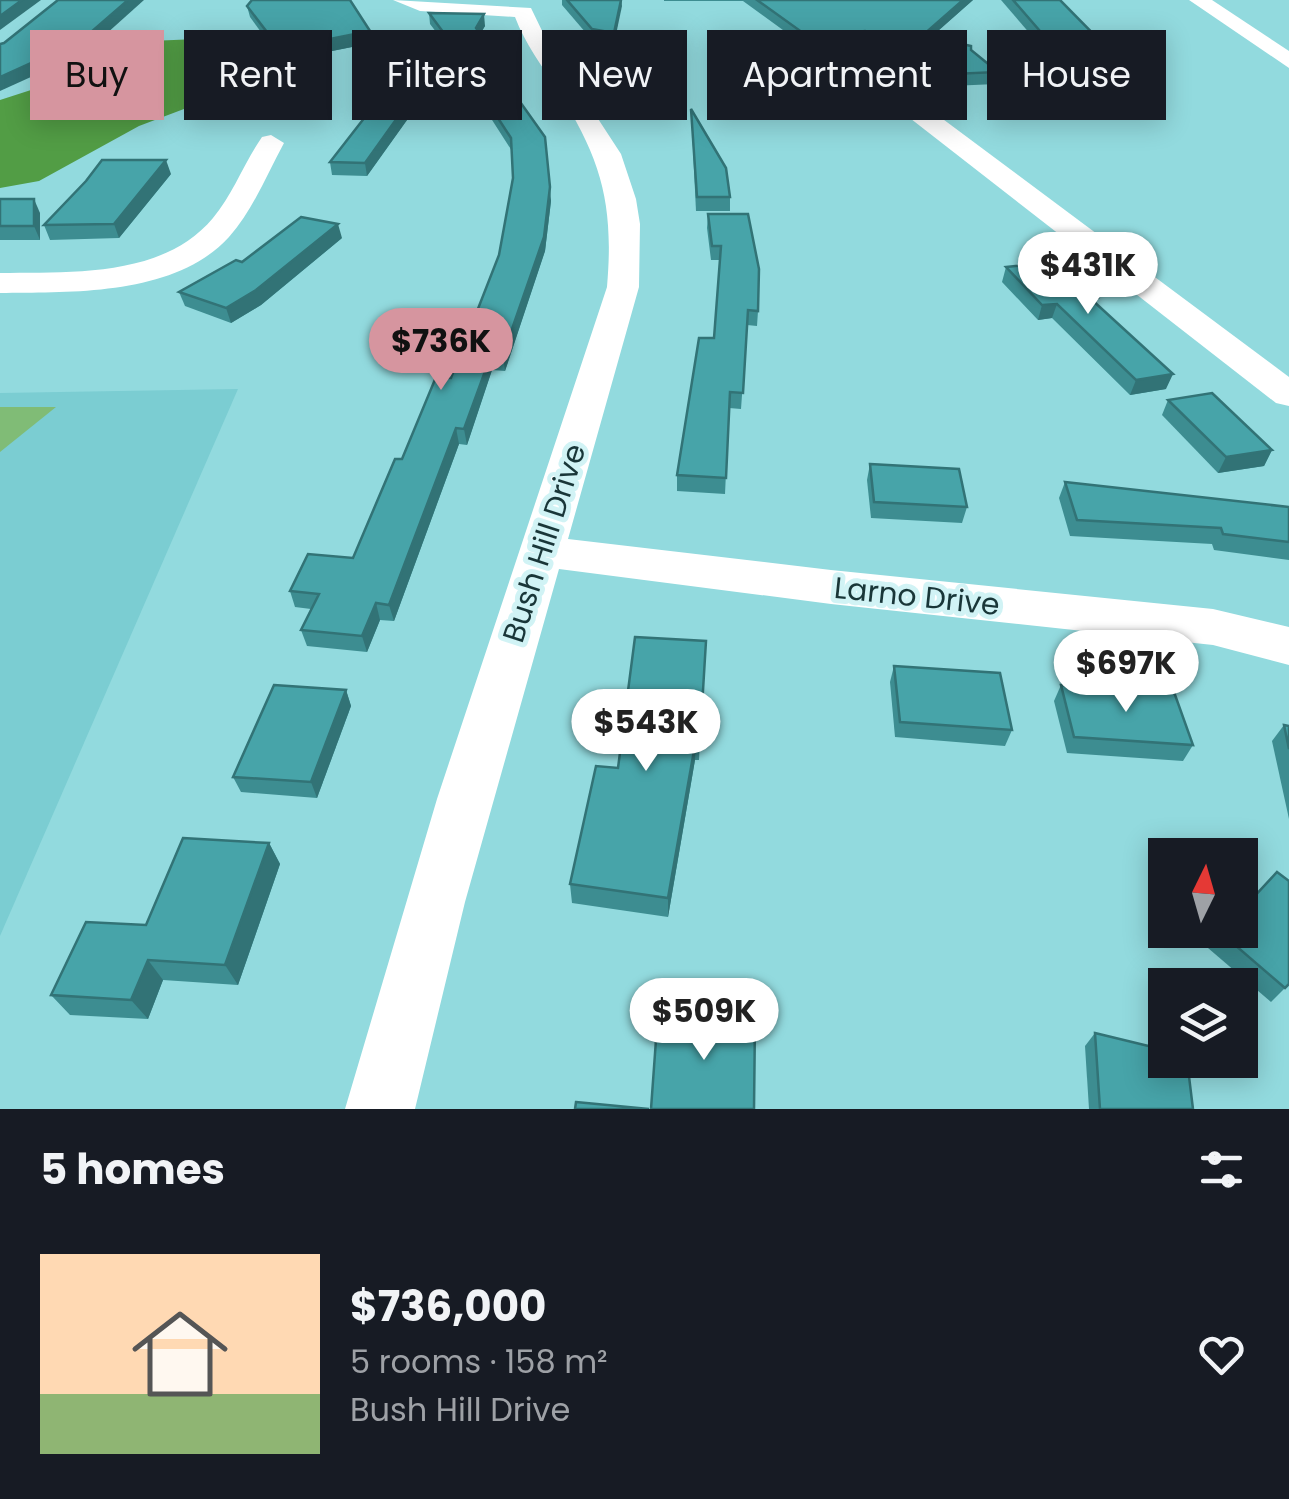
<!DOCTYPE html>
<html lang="en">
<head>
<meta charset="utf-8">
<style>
  body { margin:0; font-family:Poppins,sans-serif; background:#20242c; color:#f1f3f6; height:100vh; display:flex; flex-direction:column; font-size:38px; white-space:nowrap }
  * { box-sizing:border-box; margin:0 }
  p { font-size:32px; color:#9ea1a6 }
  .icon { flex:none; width:55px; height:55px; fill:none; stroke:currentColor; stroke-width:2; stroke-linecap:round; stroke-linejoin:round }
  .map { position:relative; height:1109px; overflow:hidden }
  .side { display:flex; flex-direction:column; background:#171b24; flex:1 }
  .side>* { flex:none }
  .hud { position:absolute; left:30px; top:30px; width:1230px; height:90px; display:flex; gap:20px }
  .needle { width:65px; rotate:5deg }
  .fabs { position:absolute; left:1148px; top:838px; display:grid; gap:20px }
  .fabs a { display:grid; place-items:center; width:110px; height:110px; border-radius:0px; background:#171b24; box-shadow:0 5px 25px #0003; font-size:50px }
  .price { position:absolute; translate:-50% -85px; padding:0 22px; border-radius:35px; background:#fff; color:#222; font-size:32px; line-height:65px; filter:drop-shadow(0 2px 5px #0008) }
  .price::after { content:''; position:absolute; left:50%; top:60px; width:30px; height:22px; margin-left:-15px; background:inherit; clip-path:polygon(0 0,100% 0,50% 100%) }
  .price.selected { background:#d6959f; color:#111 }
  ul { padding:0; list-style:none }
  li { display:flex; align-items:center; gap:30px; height:250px; padding:0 40px }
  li+li { border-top:2px solid #363941 }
  li span { display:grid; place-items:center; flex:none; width:280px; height:200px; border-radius:0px; color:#555 }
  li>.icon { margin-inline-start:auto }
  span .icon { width:120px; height:120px; fill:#fffc; stroke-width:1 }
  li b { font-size:42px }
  h2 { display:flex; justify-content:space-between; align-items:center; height:120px; padding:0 40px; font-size:42px }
  .chip { padding:0 35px; border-radius:0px; background:#171b24; box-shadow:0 5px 25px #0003; font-size:35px; line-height:90px }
  .chip.selected { background:#d6959f; color:#111 }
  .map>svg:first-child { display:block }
</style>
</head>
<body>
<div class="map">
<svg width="1289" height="1109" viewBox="0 0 1289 1109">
  <rect width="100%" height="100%" fill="#92dade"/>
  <polygon fill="#7bcdd2" points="238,389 0,936 0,393"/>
  <polygon fill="#80bc76" points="0,407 56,407 0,452"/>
  <polygon fill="#529d45" points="245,37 243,52 265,70 267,84 213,98 139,126 39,181 0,188 0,100 31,90 126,42"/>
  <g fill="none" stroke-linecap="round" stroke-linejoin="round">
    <g fill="#fff" fill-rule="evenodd">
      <path d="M393,0L531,8L546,39L621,154L636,199L640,224L639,287L568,539L831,570L1213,609L1289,627V665L1213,645L831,604L559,569L465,902L415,1109H345L437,799L607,287C614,205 602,160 558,91C543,67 525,44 515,17L420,11Z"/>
      <polygon points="1189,0 1212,0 1289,51 1289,68"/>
      <polygon points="869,68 877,70 1289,377 1289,406 1276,403 861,80 857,75"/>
      <path d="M271,135L284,143C267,174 253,210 229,237C175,296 73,292 0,293V273C70,272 163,278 213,218C233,194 244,163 262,137Z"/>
    </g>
  </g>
  <g fill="#3d8d91">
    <polygon points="562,0 622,0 614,44 592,40 562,5"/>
    <polygon points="664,0 973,0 931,37 971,50 998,72 996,84 951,86 908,53 863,43 809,49 743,1 664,1"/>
    <polygon points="1001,0 1060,0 1126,67 1123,78 1081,80 1050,57"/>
    <polygon points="247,6 370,31 372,43 282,61 250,17"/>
    <polygon points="429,13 485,26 480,34 496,55 497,67 495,67 551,201 545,251 505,371 492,370 467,445 459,444 394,621 380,620 367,652 307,646 301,630 311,609 295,607 290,591 353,558 402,459 451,378 499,255 513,178 512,151 469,84 468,72 471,70 465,70 430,24"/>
    <polygon points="410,100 412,113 367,176 332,175 330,162"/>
    <polygon points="691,109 730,197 730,211 696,211"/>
    <polygon points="171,174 119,238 50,240 44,225"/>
    <polygon points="0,199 40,213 40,240 0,240"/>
    <polygon points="708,214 758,311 757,326 747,325 741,409 729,408 725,494 677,491 677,475 714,338 720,260 711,260 707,228"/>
    <polygon points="342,238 261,305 231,323 185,306 179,292 242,262"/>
    <polygon points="1006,267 1096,304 1166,389 1130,395 1052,318 1038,320 1002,282"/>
    <polygon points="1168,400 1272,450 1264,466 1218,473 1162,415"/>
    <polygon points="870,464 967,507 962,523 871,518 867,480"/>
    <polygon points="1065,482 1289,507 1289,560 1214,550 1212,544 1070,536 1059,498"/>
    <polygon points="635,637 700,740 699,760 695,760 668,917 572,903 570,884 618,768"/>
    <polygon points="894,666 1012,730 1005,746 895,737 890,682"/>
    <polygon points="1061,685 1193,745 1183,761 1067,753 1054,701"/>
    <polygon points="346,690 351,706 317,798 241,792 233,777"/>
    <polygon points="1284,725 1289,726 1289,819 1272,741"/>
    <polygon points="269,843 280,864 238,985 163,980 148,1019 70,1015 51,995 146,925"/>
    <polygon points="1224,930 1289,984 1271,1002 1208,948"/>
    <polygon points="1095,1033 1193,1109 1089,1109 1085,1046"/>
  </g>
  <g fill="#327376">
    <polygon points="22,0 41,0 0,30 0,16"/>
    <polygon points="128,0 144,0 86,52 0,91 0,77"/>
    <polygon points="621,0 622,6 614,44 614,33"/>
    <polygon points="963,0 973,0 921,46 923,35"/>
    <polygon points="484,14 485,26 477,39 476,28"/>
    <polygon points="370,31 372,43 282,61 280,49"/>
    <polygon points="865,31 863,43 809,49 810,38"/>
    <polygon points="496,55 497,67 465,70 463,59"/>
    <polygon points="410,100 412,113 367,176 365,163"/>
    <polygon points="166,160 171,174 119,238 114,224"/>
    <polygon points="550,187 551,201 545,251 505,371 503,355"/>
    <polygon points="34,199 40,213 40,240 34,226"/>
    <polygon points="338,224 342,238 261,305 231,323 226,308"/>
    <polygon points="1057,304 1052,318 1038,320 1042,305"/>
    <polygon points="491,355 492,370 467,445 464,429"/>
    <polygon points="1173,374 1166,389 1130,395 1136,380"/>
    <polygon points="456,428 459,444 394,621 389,605"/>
    <polygon points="1272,450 1264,466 1218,473 1226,457"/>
    <polygon points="376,603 380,620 367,652 362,636"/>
    <polygon points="346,690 351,706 317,798 311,782"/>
    <polygon points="696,739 695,760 668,917 668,898"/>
    <polygon points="269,843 280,864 238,985 225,965"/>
    <polygon points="148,960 163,980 148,1019 131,1000"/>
  </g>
  <g fill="#47a4a9" stroke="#327376" stroke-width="2.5">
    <polygon points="0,0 22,0 0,16"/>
    <polygon points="58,0 128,0 82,40 0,77 0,44 4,43"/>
    <polygon points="252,0 350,0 370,31 280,49 247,6"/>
    <polygon points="567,0 621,0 614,33 592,29"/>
    <polygon points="757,0 963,0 923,35 971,46 971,50 998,72 953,74 910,42 865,31 810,38"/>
    <polygon points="1013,0 1060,0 1126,67 1085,68 1053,46"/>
    <polygon points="429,13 484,14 476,28 496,55 463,59"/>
    <polygon points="489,58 545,137 550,187 544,237 503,355 491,355 464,429 456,428 389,605 376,603 362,636 301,630 319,594 290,591 308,554 353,558 395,459 402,459 436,377 451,378 499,255 513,178 511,138 468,72"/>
    <polygon points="390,85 410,100 365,163 330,162"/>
    <polygon points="691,109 726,168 730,197 697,197"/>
    <polygon points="102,160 166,160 114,224 44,225 86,181"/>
    <rect x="0" y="199" width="34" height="27"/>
    <polygon points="708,214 748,214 759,269 758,311 748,310 743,393 730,392 726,478 677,475 699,338 714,338 721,246 712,246"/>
    <polygon points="301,217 338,224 256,290 226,308 179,292 236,260 242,262"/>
    <polygon points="1053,262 1097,298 1091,299 1173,374 1136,380 1057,304 1042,305 1006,267"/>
    <polygon points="1212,393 1272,450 1226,457 1168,400"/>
    <polygon points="870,464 959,469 967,507 874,502"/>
    <polygon points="1065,482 1289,507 1289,542 1223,534 1221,528 1077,520"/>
    <polygon points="635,637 706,641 700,740 696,739 668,898 570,884 596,766 618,768"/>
    <polygon points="894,666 1000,673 1012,730 900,722"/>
    <polygon points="274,685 346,690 311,782 233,777"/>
    <polygon points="1061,685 1174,692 1193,745 1074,737"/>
    <polygon points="1284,725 1289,726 1289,749"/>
    <polygon points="183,838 269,843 225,965 148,960 131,1000 51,995 86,922 146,925"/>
    <polygon points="1277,872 1289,881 1289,984 1285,988 1221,933 1224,930 1240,930 1240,912"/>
    <polygon points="658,1012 755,1020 754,1109 651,1109"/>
    <polygon points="1095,1033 1165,1050 1165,1060 1187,1060 1193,1109 1100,1109"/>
    <polygon points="576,1102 649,1109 575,1109"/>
  </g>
  <g text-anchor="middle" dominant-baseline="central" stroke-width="10" stroke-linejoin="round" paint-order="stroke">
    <g font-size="30" fill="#193638" stroke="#d1f3f5">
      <text transform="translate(544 543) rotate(-72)">Bush Hill Drive</text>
      <text transform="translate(917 596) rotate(6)">Larno Drive</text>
    </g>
  </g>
</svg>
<div class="fabs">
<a><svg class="needle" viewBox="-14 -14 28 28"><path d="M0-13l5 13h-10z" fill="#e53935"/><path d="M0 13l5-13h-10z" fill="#9ea1a6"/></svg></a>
<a><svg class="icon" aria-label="layers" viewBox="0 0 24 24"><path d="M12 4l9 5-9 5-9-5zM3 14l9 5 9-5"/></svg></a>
</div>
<b class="price" style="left:1088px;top:317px">$431K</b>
<b class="price selected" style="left:441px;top:393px">$736K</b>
<b class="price" style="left:1126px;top:715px">$697K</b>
<b class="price" style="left:646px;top:774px">$543K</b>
<b class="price" style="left:704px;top:1063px">$509K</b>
<div class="hud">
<a class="chip selected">Buy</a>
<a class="chip">Rent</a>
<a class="chip">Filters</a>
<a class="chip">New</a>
<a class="chip">Apartment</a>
<a class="chip">House</a>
</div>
</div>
<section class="side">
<h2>5 homes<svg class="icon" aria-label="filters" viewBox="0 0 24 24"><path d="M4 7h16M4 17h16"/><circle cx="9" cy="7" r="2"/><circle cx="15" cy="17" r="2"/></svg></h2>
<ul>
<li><span style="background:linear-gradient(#ffd9b3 70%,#8fb573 0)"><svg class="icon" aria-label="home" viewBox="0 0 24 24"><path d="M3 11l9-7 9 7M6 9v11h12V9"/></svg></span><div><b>$736,000</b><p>5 rooms · 158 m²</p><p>Bush Hill Drive</p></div><svg class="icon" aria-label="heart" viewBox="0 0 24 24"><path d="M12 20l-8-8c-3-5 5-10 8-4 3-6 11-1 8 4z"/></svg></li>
</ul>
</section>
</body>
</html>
